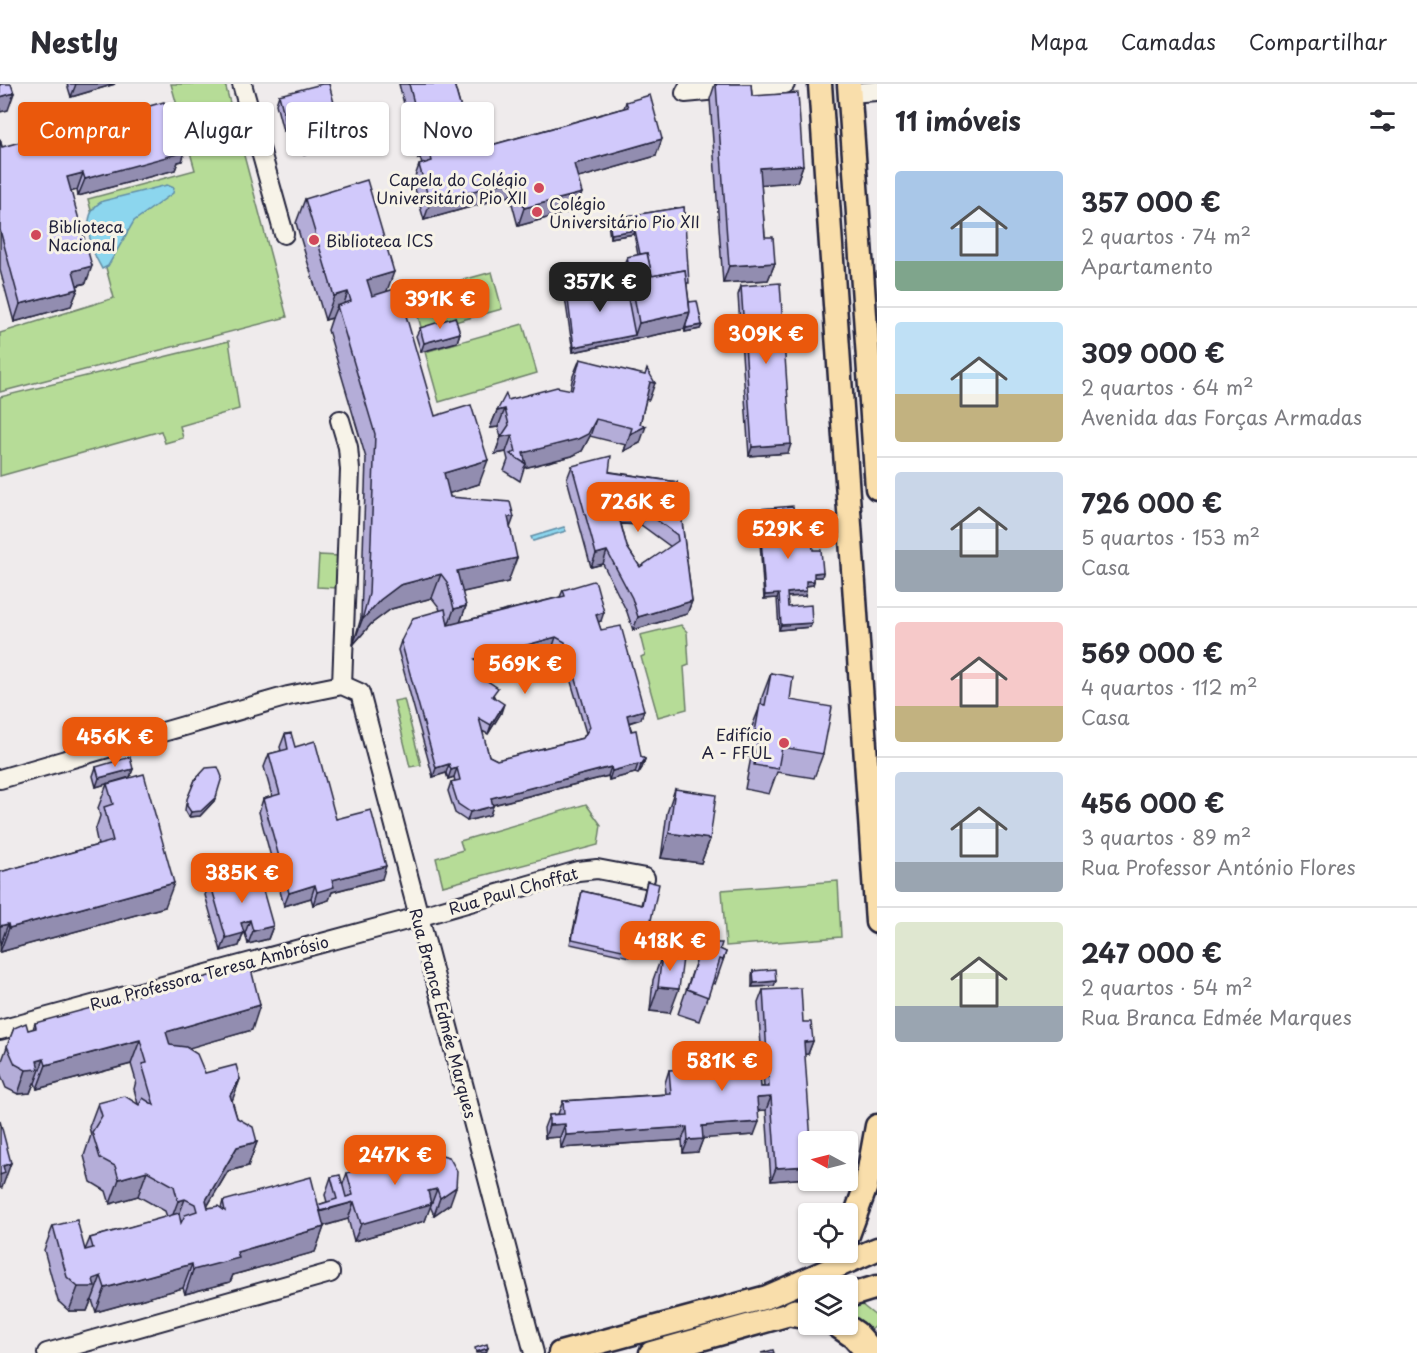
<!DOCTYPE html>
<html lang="pt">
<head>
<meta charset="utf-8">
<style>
  body { margin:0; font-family:"Playpen Sans",sans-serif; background:#f2f2f3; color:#2b2b33; height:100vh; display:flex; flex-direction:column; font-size:22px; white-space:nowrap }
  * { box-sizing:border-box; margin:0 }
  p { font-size:20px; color:#7c7c81 }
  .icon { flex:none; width:33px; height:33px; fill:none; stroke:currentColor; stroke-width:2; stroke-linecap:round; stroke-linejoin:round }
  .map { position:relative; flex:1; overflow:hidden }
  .sheet { display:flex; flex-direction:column; background:#fff; width:540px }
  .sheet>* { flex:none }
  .hud { position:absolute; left:18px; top:18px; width:570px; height:54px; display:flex; gap:12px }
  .needle { width:39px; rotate:277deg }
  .fabs { position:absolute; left:798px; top:1047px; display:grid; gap:12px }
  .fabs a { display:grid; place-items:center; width:60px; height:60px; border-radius:6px; background:#fff; box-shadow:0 2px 4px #0004; font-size:30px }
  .price { position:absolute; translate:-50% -51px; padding:0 14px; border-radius:12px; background:#ea580c; color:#fff; font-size:20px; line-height:39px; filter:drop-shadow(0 2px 3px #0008) }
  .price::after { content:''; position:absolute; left:50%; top:36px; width:18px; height:14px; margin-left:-9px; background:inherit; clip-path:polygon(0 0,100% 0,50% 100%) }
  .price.on { background:#222; color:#fff }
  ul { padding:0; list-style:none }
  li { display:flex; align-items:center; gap:18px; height:150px; padding:0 18px }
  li+li { border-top:2px solid #e1e1e2 }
  li span { display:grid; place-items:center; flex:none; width:168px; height:120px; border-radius:6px; color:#555 }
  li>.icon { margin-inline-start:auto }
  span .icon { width:72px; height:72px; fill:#fffc; stroke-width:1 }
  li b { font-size:26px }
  h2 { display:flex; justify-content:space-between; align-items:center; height:72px; padding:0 18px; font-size:26px }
  .chip { padding:0 21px; border-radius:6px; background:#fff; box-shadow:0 2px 4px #0004; font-size:21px; line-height:54px }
  .chip.on { background:#ea580c; color:#fff }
  header { display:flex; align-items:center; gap:36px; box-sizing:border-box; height:84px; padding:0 30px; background:#fff; border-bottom:2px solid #e1e1e2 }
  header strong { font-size:28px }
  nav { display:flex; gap:33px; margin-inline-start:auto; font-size:21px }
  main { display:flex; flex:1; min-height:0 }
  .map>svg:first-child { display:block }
</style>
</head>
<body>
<header>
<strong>Nestly</strong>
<nav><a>Mapa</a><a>Camadas</a><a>Compartilhar</a></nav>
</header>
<main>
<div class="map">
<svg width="877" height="1269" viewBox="0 0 877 1269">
  <rect width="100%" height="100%" fill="#efebec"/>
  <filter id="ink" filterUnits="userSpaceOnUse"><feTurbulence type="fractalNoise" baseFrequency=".0167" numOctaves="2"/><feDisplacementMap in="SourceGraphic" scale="12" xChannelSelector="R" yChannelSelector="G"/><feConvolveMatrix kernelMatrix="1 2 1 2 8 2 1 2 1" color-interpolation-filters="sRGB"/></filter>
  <g filter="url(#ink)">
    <g fill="#b6dc97" stroke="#6c7f69" stroke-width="1.5">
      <polygon points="171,0 225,0 287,233 0,308 0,249 114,214 88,115 195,86"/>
      <polygon points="492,188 502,225 422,247 412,210"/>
      <polygon points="523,240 537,289 439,318 425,268"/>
      <polygon points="229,257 239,325 180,342 183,354 165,359 161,347 0,392 0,313"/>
      <polygon points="319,471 339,472 337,504 317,503"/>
      <polygon points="681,541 687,548 689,581 684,583 687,625 658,633 641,573 645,571 640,551"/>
      <polygon points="404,615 421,681 410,683 394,617"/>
      <polygon points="586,720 601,741 598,761 443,802 436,774 463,766 460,757"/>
      <polygon points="838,797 841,853 726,862 722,806"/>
      <polygon points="862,1221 877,1233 877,1241 871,1246 863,1238 848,1231 848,1226"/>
    </g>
    <g fill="#8cd6ee" stroke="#628ea6" stroke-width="1.5">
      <path d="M167,101L174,104L173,109L134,137L108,182L102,185C91,167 78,129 103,117Z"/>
      <polygon points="564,443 566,447 533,457 531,453"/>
    </g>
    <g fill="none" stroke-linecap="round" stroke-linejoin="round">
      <defs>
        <g id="minor">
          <polyline points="242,0 284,150"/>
          <polyline points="690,0 685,9 785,0"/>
          <polyline points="849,9 877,7"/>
          <polyline points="340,336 348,363 350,386 342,601"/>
          <polyline points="0,695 288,612 342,601 360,609 534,1269"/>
          <polyline points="0,946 418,833 578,787 597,785 645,794"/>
          <polyline points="47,1269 330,1189"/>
        </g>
        <g id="major">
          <polyline points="820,0 877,838"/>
          <polyline points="849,0 877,404"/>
          <polyline points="848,1151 866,1102 877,1042"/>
          <polyline points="848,1212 877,1203"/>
          <polyline points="560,1269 767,1213 877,1165"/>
          <polyline points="651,1269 808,1225"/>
        </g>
        <g id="highway">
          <polyline points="795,1229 808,1231"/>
          <polyline points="839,1240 855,1251 871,1269"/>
        </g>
      </defs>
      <use href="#minor" stroke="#22223b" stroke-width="22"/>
      <use href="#major" stroke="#22223b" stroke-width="27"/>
      <use href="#highway" stroke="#22223b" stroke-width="32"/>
      <use href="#minor" stroke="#f7f3e8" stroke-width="18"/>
      <use href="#major" stroke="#f9deab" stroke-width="22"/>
      <use href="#highway" stroke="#f9deab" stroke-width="27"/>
    </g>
    <g fill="#b4add8" stroke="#22223b" stroke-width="1.5" fill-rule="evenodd">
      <polygon points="67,0 115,0 71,13"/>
      <polygon points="399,0 454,0 467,46 465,51 470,67 624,24 626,18 656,72 578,94 576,126 518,142 510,112 424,136 413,98 419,81 422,80 420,74 418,75"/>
      <polygon points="715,0 751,0 752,12 803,81 797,98 761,100 765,153 775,179 768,196 723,199 710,15"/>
      <polygon points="279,11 339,61 304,71 296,43 283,47 276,20"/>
      <polygon points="0,55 2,63 182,77 178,78 175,86 78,112 77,106 71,107 86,199 77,202 78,205 71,222 14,238 0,186"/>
      <path d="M305,115L387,208L435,332L479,400L449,409L450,413L510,443L508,498L462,508L466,522L460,538L560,513L563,506L601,537L598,538L601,546L641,635L629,639L641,673L645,675L642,684L638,690L635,689L609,696L608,692L493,721L490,731L467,737L455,729L448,707L451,698L455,697L454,693L448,695L446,689L433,693L398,566L401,557L440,527L439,523L432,514L391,525L371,540L353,561L361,534L366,374L328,246L332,234L325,236L296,139ZM553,562L562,567L586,649L583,654L497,676L489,672L482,647L488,650L501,629L488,598L493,586L484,581Z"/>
      <polygon points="684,123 687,203 689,218 702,241 700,245 685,248 684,245 573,268 565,213 567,208 621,195 620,190 627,173 638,171 634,150 610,154 608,139 609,135"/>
      <polygon points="741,202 788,369 749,372 738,211"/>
      <polygon points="420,244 460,249 457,258 421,268 416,252"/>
      <polygon points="580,275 649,316 646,315 640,340 640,359 624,367 626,361 590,352 582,367 572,372 524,384 520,397 504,387 508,376 506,368 495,370 501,353 498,343 490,344 497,327 508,316 570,306 573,292"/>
      <path d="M572,382L677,398L692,517L687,530L633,546L627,528L603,480L591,483L567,395ZM621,440L641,441L671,463L640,483L627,463Z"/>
      <polygon points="759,425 794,432 813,466 823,488 822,493 814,493 814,497 813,501 806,502 806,507 805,512 787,513 788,523 812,539 810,543 779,546 777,514 764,515 758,429"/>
      <polygon points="771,589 790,616 823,670 814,694 777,688 769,710 745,705 751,673 746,672 751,645 761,620 762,613"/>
      <polygon points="285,650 295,663 336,735 382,795 332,808 329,816 313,821 311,814 284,822 259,728 263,715 272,712 264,683 269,670 281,667 280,663"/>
      <polygon points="96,683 133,685 130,693 96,703 93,692"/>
      <polygon points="195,696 214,717 200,732 189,733 185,726 186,720"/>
      <polygon points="107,700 165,823 0,868 0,788 98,761 95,747 100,732 98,724"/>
      <polygon points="675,705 710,755 701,779 661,774 667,729"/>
      <polygon points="237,791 273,842 268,855 248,860 245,849 243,850 239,862 221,867 205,811 210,798 231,804 233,803"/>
      <polygon points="647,797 647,854 649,864 648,869 633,865 629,873 570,860 582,807 641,821"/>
      <polygon points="702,859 726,868 715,900 712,899 699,937 678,930"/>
      <polygon points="662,871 670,929 650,927 653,896"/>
      <polygon points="753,887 774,902 752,903 752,891"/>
      <polygon points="763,906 803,938 813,957 808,970 804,970 807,1094 771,1097 766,1026 758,1026 754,1051 703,1054 698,1068 683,1069 682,1056 561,1064 560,1053 545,1054 544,1044 549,1031 558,1030 563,1017 666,1010 665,999 669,986 764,1003 758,919"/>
      <polygon points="35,939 252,946 187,964 205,989 240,995 232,1016 237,1034 257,1058 248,1082 228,1087 207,1122 208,1124 221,1124 223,1117 318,1121 327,1118 325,1111 331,1093 343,1100 347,1089 420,1080 422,1080 427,1068 450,1120 434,1131 430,1122 425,1137 354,1157 348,1135 324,1142 315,1168 233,1191 230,1198 185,1210 183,1204 96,1228 92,1216 91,1217 87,1227 69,1227 58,1217 44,1166 53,1142 85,1166 90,1154 167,1133 165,1127 138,1112 110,1120 106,1107 91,1098 84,1072 91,1051 89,1043 98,1019 138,1020 134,1005 136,997 131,980 37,1005 35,999 34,999 30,1009 18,1010 6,1004 0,989 0,982 14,944 28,946 33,945"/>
    </g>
    <g fill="#928db0" stroke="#22223b" stroke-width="1.5">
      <polygon points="76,0 115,0 71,13"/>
      <polygon points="14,9 8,26 0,28 0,13"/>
      <polygon points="300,35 296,43 283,47 286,38"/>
      <polygon points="343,53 339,61 304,71 307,62"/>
      <polygon points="662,55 656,72 568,97 574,80"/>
      <polygon points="427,57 420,74 418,75 424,58"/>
      <polygon points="188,60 182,77 178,78 175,86 78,112 85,95"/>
      <polygon points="803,81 797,98 754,101 760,84"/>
      <polygon points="83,89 77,106 61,110 67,93"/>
      <polygon points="517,95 510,112 424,136 430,119"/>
      <polygon points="582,109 576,126 518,142 524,124"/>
      <polygon points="635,146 634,150 610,154 611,150"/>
      <polygon points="775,179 768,196 723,199 729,182"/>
      <polygon points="92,182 86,199 66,204 73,187"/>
      <polygon points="394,188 385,212 358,220 367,196"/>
      <polygon points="78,205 71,222 14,238 20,220"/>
      <polygon points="348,208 340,231 337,222 332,234 325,236 334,212"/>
      <polygon points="690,228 684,245 573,268 574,263 635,251 639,239"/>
      <polygon points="702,241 700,245 685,248 686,244"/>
      <polygon points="460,249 457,258 421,268 424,259"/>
      <polygon points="650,298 655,299 649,316 644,315"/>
      <polygon points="505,325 498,343 490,344 497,327"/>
      <polygon points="596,335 590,352 582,367 572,372 524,384 526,380 523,369"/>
      <polygon points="646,342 640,359 624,367 630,350"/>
      <polygon points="512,351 506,368 495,370 501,353"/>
      <polygon points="791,360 788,369 749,372 752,363"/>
      <polygon points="488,376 479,400 435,414 444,389"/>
      <polygon points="617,426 646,428 641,441 612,439"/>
      <polygon points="508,433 514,433 505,458"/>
      <polygon points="607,467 603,480 591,483 596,470"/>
      <polygon points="517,474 508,498 450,511 457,487"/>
      <polygon points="823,488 822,493 812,493 814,489"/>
      <polygon points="441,490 432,514 391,525 371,540 353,561 362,536 380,516 400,501"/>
      <polygon points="806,497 814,497 813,501 804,502"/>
      <polygon points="806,507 805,512 785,513 787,509"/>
      <polygon points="779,510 777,514 764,515 765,511"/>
      <polygon points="692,517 687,530 633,546 638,533"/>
      <polygon points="466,522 457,547 445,550 454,525"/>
      <polygon points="604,528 601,537 593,540 596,531"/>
      <polygon points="812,539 810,543 779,546 781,541"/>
      <polygon points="556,553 553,562 472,584 475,575"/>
      <polygon points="493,586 490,595 483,605 486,596"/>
      <polygon points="504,620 501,629 488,650 491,641"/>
      <polygon points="644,626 641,635 624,640 627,631"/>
      <polygon points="645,675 642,684 638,690 641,681"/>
      <polygon points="449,680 446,689 433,693 436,684"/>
      <polygon points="638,680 635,689 609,696 612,687"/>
      <polygon points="611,683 608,692 488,722 491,714"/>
      <polygon points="457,684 454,693 448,695 451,686"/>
      <polygon points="133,685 130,693 96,703 99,694"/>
      <polygon points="216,713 214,717 200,732 189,733 191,728"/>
      <polygon points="493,722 490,731 467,737 470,728"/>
      <polygon points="669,749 710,755 701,779 661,774"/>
      <polygon points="386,782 382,795 332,808 329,816 313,821 317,808 332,796"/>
      <polygon points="174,799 165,823 0,868 9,844"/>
      <polygon points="315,801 311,814 284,822 289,809"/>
      <polygon points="250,836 245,849 243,850 239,862 221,867 226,854 241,839"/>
      <polygon points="8,840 0,862 0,842"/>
      <polygon points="273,842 268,855 248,860 253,847"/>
      <polygon points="776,897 774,902 752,903 754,899"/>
      <polygon points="658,903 679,905 670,929 650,927"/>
      <polygon points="260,921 252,946 158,973 166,948"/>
      <polygon points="140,956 131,980 37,1005 46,981"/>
      <polygon points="813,957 808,970 799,971 804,958"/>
      <polygon points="44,975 35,999 34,999 30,1009 18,1010 26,986 37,977"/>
      <polygon points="240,995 231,1020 230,1011"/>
      <polygon points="771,1013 766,1026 752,1027 757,1014"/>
      <polygon points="759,1038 754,1051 697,1055 702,1042"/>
      <polygon points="565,1040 560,1053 545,1054 549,1041"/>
      <polygon points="687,1043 682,1056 561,1064 566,1051"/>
      <polygon points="703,1055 698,1068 683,1069 688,1056"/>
      <polygon points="257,1058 248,1082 228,1087 197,1140 206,1116 237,1063"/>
      <polygon points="11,1079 2,1104 0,1104 0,1091 3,1082"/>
      <polygon points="808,1082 808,1092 807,1094 771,1097 776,1084"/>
      <polygon points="147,1087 138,1112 110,1120 119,1095"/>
      <polygon points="456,1103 450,1120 434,1131 440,1114"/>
      <polygon points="437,1105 425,1137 354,1157 361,1140 428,1107"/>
      <polygon points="185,1115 176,1139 169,1141 178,1117"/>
      <polygon points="354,1118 348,1135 309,1146 316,1129"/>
      <polygon points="324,1143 315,1168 233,1191 230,1198 185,1210 193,1186 237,1168"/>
      <polygon points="192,1180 183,1204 96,1228 105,1204"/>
      <polygon points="101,1192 92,1216 91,1217 87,1227 69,1227 78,1203 93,1195"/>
      <polygon points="488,1264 486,1269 476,1269 476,1268"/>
    </g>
    <g fill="#d1c9fb" stroke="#22223b" stroke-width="1.5" fill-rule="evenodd">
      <polygon points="0,0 11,0 14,9 0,13"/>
      <polygon points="322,0 329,0 343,53 307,62 300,35 286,38 279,11"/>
      <polygon points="409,0 454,0 467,46 464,47 470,67 628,23 626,18 650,11 662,55 574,80 582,109 524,124 517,95 430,119 419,81 432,77 427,57 424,58"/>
      <polygon points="716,0 751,0 752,12 798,9 803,81 760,84 765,153 773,153 775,179 729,182"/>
      <polygon points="164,18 166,24 177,21 188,60 179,62 181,69 85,95 83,89 67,93 92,182 73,187 78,205 20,220 0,146 0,55 2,63"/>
      <polygon points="367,96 394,188 367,196 372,212 398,204 435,332 471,321 488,376 444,389 450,413 510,418 514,433 508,433 517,474 457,487 466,522 454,525 447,498 441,490 400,501 380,516 362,536 369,510 375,350 337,222 351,217 348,208 334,212 305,115"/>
      <polygon points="684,123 689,199 686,199 685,186 652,192 647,169 640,170 635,146 611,150 609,135"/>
      <polygon points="647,169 652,192 685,186 690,228 639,239 627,173"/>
      <polygon points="624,194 635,251 574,263 567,208"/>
      <polygon points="780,199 791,360 752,363 741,202"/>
      <polygon points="697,217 702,241 686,244 686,241 690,228 689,218"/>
      <polygon points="455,233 460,249 424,259 420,244"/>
      <polygon points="580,275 645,291 647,285 655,299 650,298 640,340 646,342 630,350 632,344 596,335 588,350 578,355 523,369 526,380 510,370 516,368 512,351 501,353 509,341 505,325 497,327 506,310 508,316 557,303 572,306"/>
      <path d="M611,372L609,388L677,398L692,517L638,533L632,514L607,467L596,470L572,382ZM617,426L646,428L677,451L678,457L640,483L627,463Z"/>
      <polygon points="793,422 794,432 802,431 804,449 812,449 813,466 821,466 823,488 814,489 814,497 806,497 806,507 787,509 788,523 811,521 812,539 781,541 779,510 765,511 759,425"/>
      <path d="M593,497L596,499L604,528L596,531L601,546L621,542L644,626L627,631L631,647L636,646L641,673L645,675L641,681L638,680L612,687L611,683L491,714L493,722L470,728L458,720L451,698L460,696L457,684L451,686L449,680L436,684L401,557L413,534L445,525L448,541L565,512L563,506ZM556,553L565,558L590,643L583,654L497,676L489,672L479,634L491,641L504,620L492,612L498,604L486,596L493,586L475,575Z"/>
      <polygon points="771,589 793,593 790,616 832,623 823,670 782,663 778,685 754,681 760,648 755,648 760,620 765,621"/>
      <polygon points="291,649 295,663 315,657 336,735 371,726 386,782 332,796 334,803 317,808 315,801 289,809 263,715 280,710 269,670 288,665 285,650"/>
      <polygon points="130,673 133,685 99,694 96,683"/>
      <polygon points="218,683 222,693 216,713 201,727 191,728 187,722 187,715 195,696 206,684"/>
      <polygon points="144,690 174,799 9,844 8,840 0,842 0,788 113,757 104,723 113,720 107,700"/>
      <polygon points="675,705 716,711 710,755 669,749"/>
      <polygon points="257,785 273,842 253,847 250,836 241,839 244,849 226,854 210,798 228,793 231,804 240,801 237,791"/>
      <polygon points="647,797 659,800 647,854 651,855 649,864 634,861 631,868 572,855 582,807 642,821"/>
      <polygon points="702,859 712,862 714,859 722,859 720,865 726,868 723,876 720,875 708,913 687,905"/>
      <polygon points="662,871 683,874 679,905 658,903"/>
      <polygon points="250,881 260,921 166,948 170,961 186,963 197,970 205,989 236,981 240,995 230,1011 237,1034 253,1043 257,1058 237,1063 206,1116 208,1124 218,1122 225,1127 223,1117 311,1093 324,1143 237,1168 239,1174 193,1186 192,1180 105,1204 101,1192 93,1195 95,1203 78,1203 67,1193 53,1142 77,1136 85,1166 93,1164 90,1154 179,1129 181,1139 185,1131 197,1127 195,1120 185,1115 178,1117 174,1102 147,1087 119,1095 115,1082 100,1074 92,1048 102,1032 98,1019 125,1012 139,1021 143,1014 154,1021 142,980 147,979 140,956 46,981 44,975 37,977 39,985 26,986 15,980 7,962 14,944 26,939 28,946 36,944 35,939"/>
      <polygon points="775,885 776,897 754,899 753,887"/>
      <polygon points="801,904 803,938 811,938 813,957 804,958 811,1058 808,1058 808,1082 776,1084 771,1013 757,1014 759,1038 702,1042 703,1055 688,1056 687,1043 566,1051 565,1040 549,1041 549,1031 564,1030 563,1017 671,1010 669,986 759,979 761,1003 769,1003 763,906"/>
      <polygon points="0,1037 11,1079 3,1082 5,1089 0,1091"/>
      <polygon points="427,1068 431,1068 449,1073 457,1087 456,1103 440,1114 437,1105 428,1107 431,1120 361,1140 354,1118 320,1127 318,1121 337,1115 331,1093 340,1091 346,1113 353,1111 347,1089 417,1069 420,1080 429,1078"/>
      <polygon points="487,1260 488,1264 476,1268 475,1264"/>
      <polygon points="773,1266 774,1269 761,1269"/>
    </g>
  </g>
  <g fill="#d1495b" stroke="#f7f3e8" stroke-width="2">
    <circle cx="539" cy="104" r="6"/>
    <circle cx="537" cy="128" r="6"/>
    <circle cx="36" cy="151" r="6"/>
    <circle cx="314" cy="156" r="6"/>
    <circle cx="784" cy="659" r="6"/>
  </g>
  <g text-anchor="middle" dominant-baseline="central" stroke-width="6" stroke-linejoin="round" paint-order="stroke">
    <g font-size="16" fill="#22223b" stroke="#f7f3e8" text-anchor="start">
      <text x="527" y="95" text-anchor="end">Capela do Colégio<tspan x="527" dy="18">Universitário Pio XII</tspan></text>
      <text x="549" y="119">Colégio<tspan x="549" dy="18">Universitário Pio XII</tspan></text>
      <text x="48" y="142">Biblioteca<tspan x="48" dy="18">Nacional</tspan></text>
      <text x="326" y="156">Biblioteca ICS</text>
      <text x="772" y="650" text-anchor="end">Edifício<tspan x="772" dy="18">A - FFUL</tspan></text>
    </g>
    <g font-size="16" fill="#22223b" stroke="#f7f3e8">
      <text transform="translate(513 806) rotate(-16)">Rua Paul Choffat</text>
      <text transform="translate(209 888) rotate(-15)">Rua Professora Teresa Ambrósio</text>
      <text transform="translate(444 929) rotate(75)">Rua Branca Edmée Marques</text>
    </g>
  </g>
</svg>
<div class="fabs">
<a><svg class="needle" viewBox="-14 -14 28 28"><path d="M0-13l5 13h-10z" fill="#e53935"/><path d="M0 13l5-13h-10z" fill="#7c7c81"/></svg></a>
<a><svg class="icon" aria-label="locate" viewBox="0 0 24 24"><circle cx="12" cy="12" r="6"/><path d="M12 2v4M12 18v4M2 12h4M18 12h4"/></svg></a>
<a><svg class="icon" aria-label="layers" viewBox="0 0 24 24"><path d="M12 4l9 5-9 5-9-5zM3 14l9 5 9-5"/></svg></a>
</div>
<b class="price on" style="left:600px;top:229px">357K €</b>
<b class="price" style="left:440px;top:246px">391K €</b>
<b class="price" style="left:766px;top:281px">309K €</b>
<b class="price" style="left:638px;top:449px">726K €</b>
<b class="price" style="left:788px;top:476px">529K €</b>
<b class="price" style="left:525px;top:611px">569K €</b>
<b class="price" style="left:115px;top:684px">456K €</b>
<b class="price" style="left:242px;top:820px">385K €</b>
<b class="price" style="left:670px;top:888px">418K €</b>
<b class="price" style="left:722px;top:1008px">581K €</b>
<b class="price" style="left:395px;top:1102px">247K €</b>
<div class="hud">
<a class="chip on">Comprar</a>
<a class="chip">Alugar</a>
<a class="chip">Filtros</a>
<a class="chip">Novo</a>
</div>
</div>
<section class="sheet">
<h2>11 imóveis<svg class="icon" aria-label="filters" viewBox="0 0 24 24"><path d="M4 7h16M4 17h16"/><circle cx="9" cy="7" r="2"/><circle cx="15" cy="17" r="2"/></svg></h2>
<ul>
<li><span style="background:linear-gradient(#a9c7e8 75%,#7fa58c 0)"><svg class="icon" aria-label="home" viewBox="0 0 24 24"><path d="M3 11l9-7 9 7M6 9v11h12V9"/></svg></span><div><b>357 000 €</b><p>2 quartos · 74 m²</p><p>Apartamento</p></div></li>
<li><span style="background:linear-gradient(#bfe0f5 60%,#c2b280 0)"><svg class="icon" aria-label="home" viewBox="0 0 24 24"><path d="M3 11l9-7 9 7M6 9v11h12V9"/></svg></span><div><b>309 000 €</b><p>2 quartos · 64 m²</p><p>Avenida das Forças Armadas</p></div></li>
<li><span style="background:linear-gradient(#c9d6e8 65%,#9aa5b1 0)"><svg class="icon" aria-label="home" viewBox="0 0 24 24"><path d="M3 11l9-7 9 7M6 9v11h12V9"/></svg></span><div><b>726 000 €</b><p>5 quartos · 153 m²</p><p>Casa</p></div></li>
<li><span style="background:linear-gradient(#f6c9c9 70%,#c2b280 0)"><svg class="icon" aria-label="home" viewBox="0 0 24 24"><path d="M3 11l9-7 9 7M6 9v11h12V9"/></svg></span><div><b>569 000 €</b><p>4 quartos · 112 m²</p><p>Casa</p></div></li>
<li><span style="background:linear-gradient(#c9d6e8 75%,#9aa5b1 0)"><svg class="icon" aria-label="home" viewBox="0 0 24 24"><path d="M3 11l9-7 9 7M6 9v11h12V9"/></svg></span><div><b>456 000 €</b><p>3 quartos · 89 m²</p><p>Rua Professor António Flores</p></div></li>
<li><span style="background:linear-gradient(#dfe7d0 70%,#9aa5b1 0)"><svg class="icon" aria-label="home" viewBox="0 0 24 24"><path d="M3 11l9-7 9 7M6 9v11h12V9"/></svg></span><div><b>247 000 €</b><p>2 quartos · 54 m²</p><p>Rua Branca Edmée Marques</p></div></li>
</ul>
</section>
</main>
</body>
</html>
